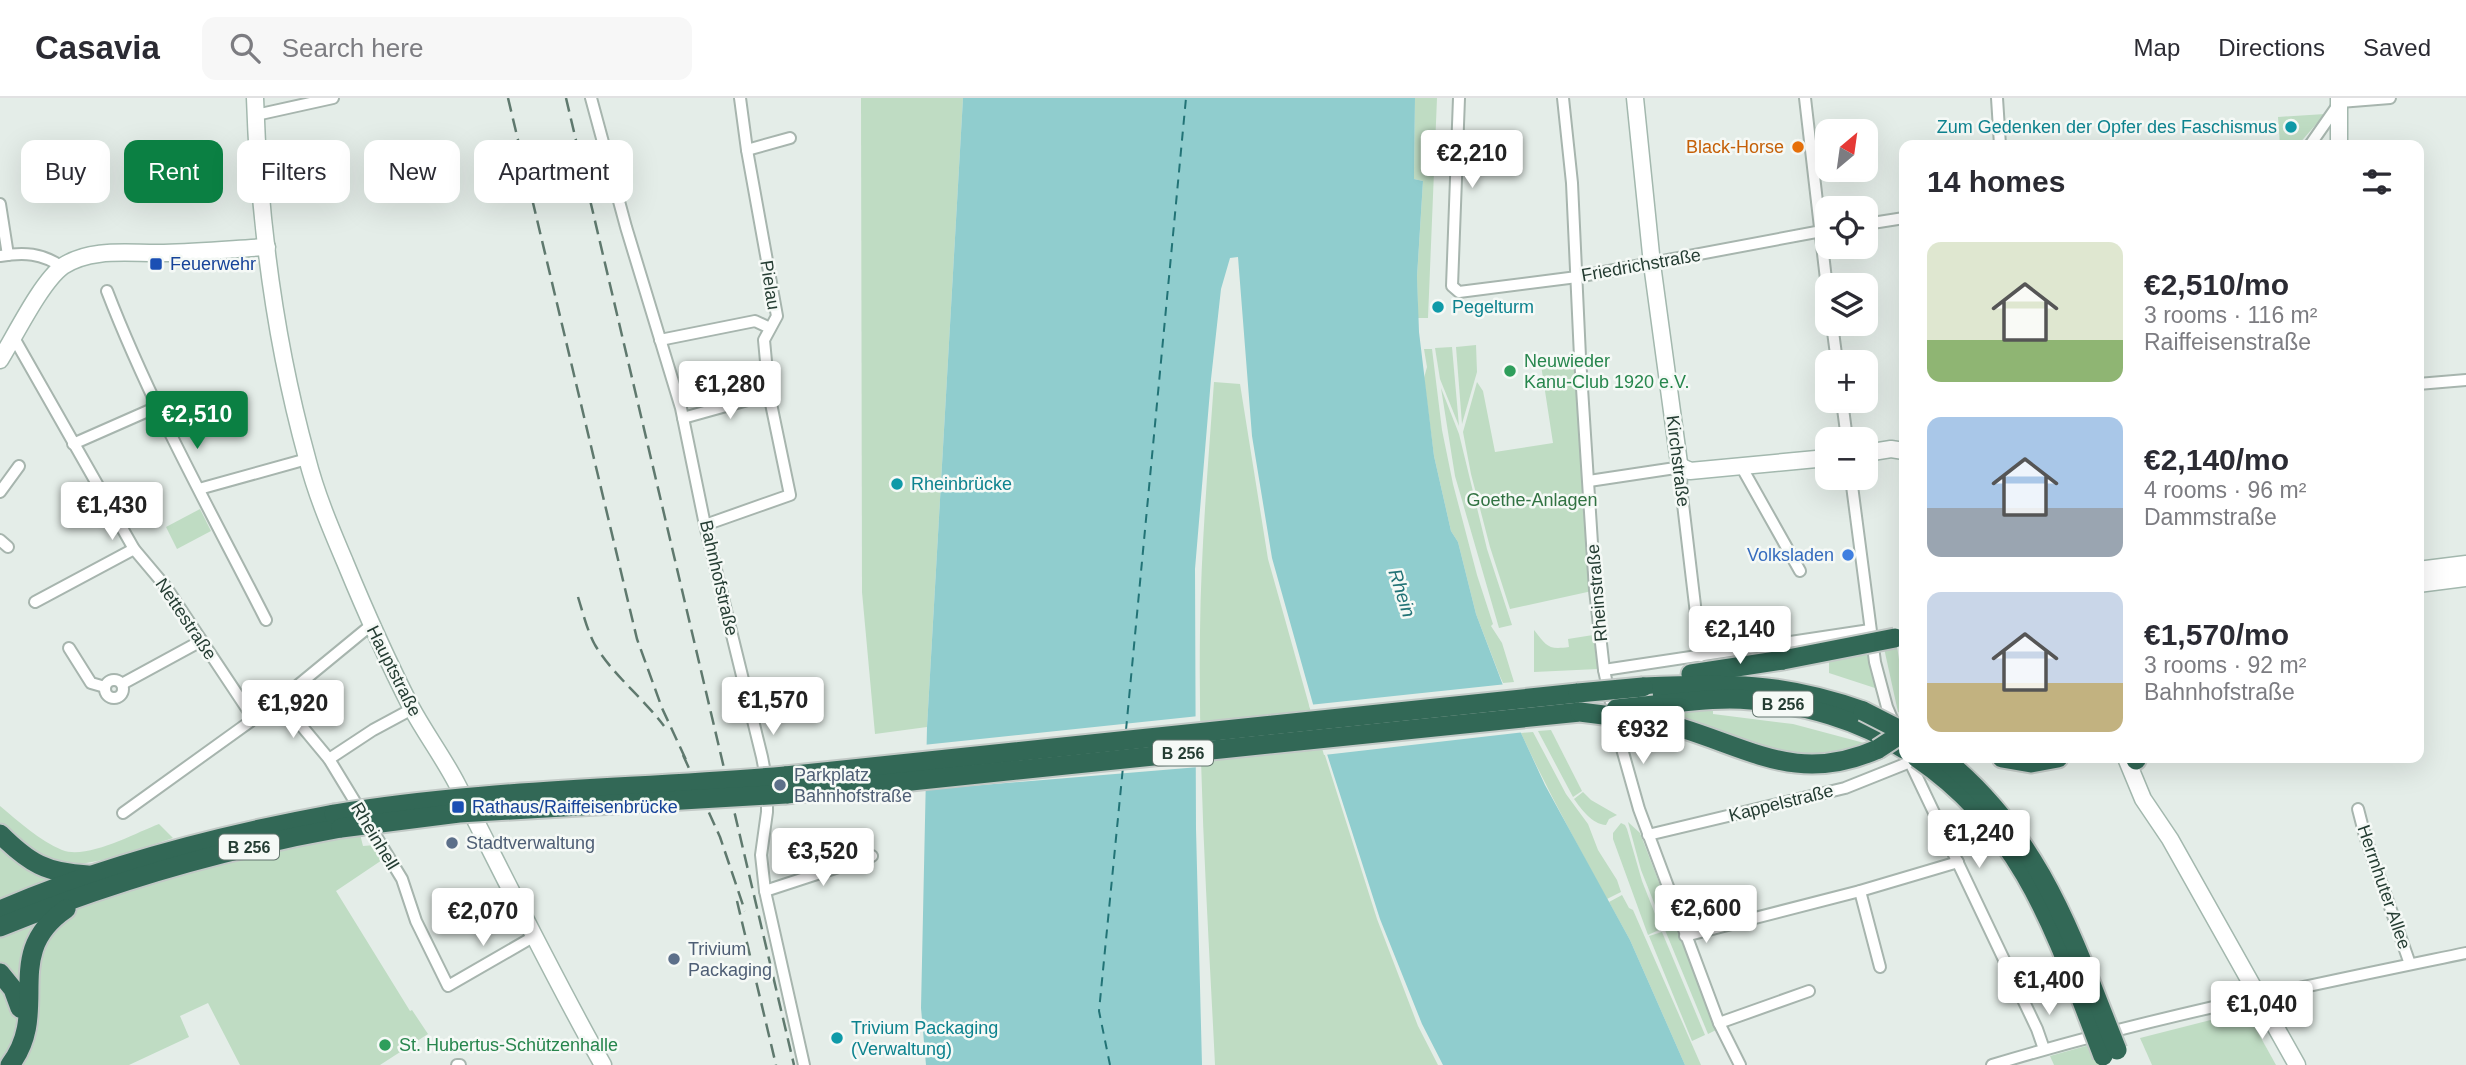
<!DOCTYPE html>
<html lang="en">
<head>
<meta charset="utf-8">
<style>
  body { margin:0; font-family:Arial,sans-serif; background:#f7f7f7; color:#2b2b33; height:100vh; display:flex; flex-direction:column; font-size:26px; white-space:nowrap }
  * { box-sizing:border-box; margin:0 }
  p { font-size:23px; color:#7c7c81 }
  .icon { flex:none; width:38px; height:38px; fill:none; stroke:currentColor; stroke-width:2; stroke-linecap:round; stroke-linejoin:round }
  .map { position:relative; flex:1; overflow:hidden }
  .side { position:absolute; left:1899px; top:42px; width:525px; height:623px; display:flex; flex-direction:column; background:#fff; border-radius:14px; box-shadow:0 7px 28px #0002 }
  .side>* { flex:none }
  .guide { position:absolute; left:21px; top:42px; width:665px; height:63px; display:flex; gap:14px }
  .needle { width:46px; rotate:29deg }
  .tools { position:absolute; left:1815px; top:21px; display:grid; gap:14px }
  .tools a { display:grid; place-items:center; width:63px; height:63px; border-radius:14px; background:#fff; box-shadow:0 7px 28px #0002; font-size:35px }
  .price { position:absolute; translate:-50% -60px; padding:0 16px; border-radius:7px; background:#fff; color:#222; font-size:23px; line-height:46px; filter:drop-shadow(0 2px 4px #0008) }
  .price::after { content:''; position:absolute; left:50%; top:42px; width:21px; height:16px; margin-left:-10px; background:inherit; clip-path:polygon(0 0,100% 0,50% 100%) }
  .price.current { background:#0b8043; color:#fff }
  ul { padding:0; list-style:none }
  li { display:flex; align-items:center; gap:21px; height:175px; padding:0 28px }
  li span { display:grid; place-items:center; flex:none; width:196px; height:140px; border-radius:14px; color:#555 }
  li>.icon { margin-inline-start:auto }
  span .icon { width:84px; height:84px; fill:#fffc; stroke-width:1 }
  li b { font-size:30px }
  h2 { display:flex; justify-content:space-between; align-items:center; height:84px; padding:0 28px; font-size:30px }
  .tag { padding:0 24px; border-radius:14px; background:#fff; box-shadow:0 7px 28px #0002; font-size:24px; line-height:63px }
  .tag.current { background:#0b8043; color:#fff }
  header { display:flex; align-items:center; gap:42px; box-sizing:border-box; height:98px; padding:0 35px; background:#fff; border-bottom:2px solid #e1e1e2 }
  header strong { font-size:33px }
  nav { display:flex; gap:38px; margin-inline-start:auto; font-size:24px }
  .search { width:490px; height:63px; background:#f7f7f7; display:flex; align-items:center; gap:18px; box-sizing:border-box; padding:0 24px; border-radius:14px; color:#7c7c81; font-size:26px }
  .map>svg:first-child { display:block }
</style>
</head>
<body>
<header>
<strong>Casavia</strong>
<div class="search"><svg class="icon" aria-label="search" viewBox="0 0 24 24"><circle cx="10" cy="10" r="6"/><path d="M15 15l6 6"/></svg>Search here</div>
<nav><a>Map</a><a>Directions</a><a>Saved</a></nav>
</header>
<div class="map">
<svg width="2466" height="967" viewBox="0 0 2466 967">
  <rect width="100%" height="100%" fill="#e4ede8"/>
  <g fill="#bfdcc3">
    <polygon points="861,0 963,0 927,629 875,636 862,494"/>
    <polygon points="1415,0 1437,0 1428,220 1418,220 1417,179 1423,83 1414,81"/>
    <polygon points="2325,16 2298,47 2280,47 2278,19"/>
    <polygon points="1476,247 1477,274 1462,326 1456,249"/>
    <polygon points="1452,249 1459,328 1440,281 1435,250"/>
    <polygon points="1424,251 1432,251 1442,332 1453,386 1477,477 1493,526 1491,528 1502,545 1514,584 1503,585 1499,576 1476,516 1458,444 1451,433 1434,358 1424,280 1427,269"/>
    <polygon points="1577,264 1592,493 1510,511 1490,449 1471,376 1463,334 1477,284 1483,293 1495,354 1553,345 1541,267"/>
    <path d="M1214,284L1240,286L1268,461L1309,607L1377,821L1418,928L1438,967H1215C1208,823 1198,677 1200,533C1201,450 1208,367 1214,284Z"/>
    <polygon points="1441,290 1459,336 1487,451 1512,527 1499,530 1455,378"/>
    <polygon points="200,411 211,433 177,451 166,429"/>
    <path d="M1534,532C1547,548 1547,552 1569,549L1568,541L1593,537L1598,571L1534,574Z"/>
    <polygon points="1897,548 1901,575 1904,575 1904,616 1898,614 1884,550"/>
    <polygon points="1869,553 1878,591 1829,575 1829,561"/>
    <path d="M1713,609V616L1793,626L1868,646C1802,677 1711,634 1646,614Z"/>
    <polygon points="1551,632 1582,693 1573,699 1538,633"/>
    <path d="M1533,634L1566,696L1588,726L1598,752L1617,782L1621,794L1607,801C1577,746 1547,692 1521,635Z"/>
    <path d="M1583,694L1591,702L1617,717L1609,721L1606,727C1592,726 1582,712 1574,701Z"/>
    <path d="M0,708C19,724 39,742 62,752C87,762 135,735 159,726L173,740C141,750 78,776 47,763C32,757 12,738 0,726Z"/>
    <polygon points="1628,724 1640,735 1675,826 1664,830 1641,772"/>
    <polygon points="1621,725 1625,727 1627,731 1642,783 1661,831 1648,837 1613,741 1613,735"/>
    <polygon points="360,736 363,748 387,746 391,756 336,793 410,913 412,912 428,936 380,967 240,967 208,905 180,918 189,939 129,967 13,967 28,882 60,819 80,808 221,764 289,747"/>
    <polygon points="0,742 65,779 0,808"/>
    <polygon points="1622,797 1629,810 1633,812 1701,967 1685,967 1630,842 1609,804"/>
    <path d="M42,823C19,843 18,870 21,899L0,870V836Z"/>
    <polygon points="1676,828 1718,931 1708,936 1665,832"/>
    <polygon points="1662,834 1705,937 1692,943 1649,838"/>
    <path d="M0,882C5,889 13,898 16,906C22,925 13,949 0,964Z"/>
    <polygon points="2246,913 2276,967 2152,967 2140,940"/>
    <polygon points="2093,946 2101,967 2054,967 2050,958"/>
  </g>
  <polygon fill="#90cdce" points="963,0 1415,0 1414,81 1423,83 1417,179 1419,234 1434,358 1451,433 1458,444 1476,516 1521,635 1545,687 1630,842 1685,967 1443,967 1422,926 1380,821 1327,656 1272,460 1252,338 1238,159 1230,160 1221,191 1211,281 1195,471 1196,731 1202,967 926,967 921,910 927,629"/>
  <g fill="#e4ede8">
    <polygon points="1507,586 1525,634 1324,657 1309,607"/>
    <polygon points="1199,618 1199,669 922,692 923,647"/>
  </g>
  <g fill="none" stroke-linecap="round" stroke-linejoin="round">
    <g stroke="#227376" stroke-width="2" stroke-dasharray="9 7" stroke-linecap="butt">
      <polyline points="1126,632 1186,0"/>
      <polyline points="1110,967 1099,913 1123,669"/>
    </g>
    <defs>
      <g id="street">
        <polyline points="591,0 626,129 681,310 705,427 762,659 767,685 767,714 761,757 765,793 804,967"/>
        <polyline points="1459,0 1452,188 1459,194 1577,179 1827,132"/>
        <polyline points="1563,0 1572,85 1580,259 1595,492 1604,572 1617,633 1639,711 1719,925 1740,967"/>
        <polyline points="1805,0 1827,190"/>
        <polyline points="1997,0 2000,47"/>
        <polyline points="256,17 333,0"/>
        <polyline points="2310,47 2340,4 2390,0"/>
        <polyline points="747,52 790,40"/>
        <polyline points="0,106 8,157"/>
        <polyline points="1866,126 1904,120"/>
        <path d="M0,158C24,154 42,155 62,169"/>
        <path d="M107,193C151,307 211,414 266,522"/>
        <polyline points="1832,226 1837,264"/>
        <polyline points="14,240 134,451 166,489 253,620"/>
        <polyline points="660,242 755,223 770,230"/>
        <polyline points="2418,286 2466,282"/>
        <polyline points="1842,303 1847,341"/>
        <polyline points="683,320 769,296"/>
        <polyline points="73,346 157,309"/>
        <polyline points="1741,368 1800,473"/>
        <polyline points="1851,380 1875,564 1887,609 1895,628"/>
        <polyline points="1589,383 1682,369 1681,389 1701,558"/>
        <polyline points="199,391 307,361"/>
        <polyline points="0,394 19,368"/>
        <polyline points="705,427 790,397 769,296 764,242 777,218 747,52 740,0"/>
        <polyline points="0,442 8,449"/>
        <polyline points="35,504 134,451"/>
        <polyline points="69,550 91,585 105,589"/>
        <polyline points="1604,572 1870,532"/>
        <circle cx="114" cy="591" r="9"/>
        <polyline points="122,586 201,543"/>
        <polyline points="280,602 329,661 402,781 416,823 448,888 533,839"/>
        <polyline points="1908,660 2037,931 2044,951"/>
        <polyline points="329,661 373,632 412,611"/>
        <polyline points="2358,711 2365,738 2410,866"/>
        <polyline points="123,715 280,602 370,528"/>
        <polyline points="1648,737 1845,690 1910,664"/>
        <polyline points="765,793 872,758"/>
        <polyline points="1860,793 1880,869"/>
        <polyline points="1685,838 1860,793 1958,764"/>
        <polyline points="1719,925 1809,893"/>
        <polyline points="457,967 460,967"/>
        <path d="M1992,967C2147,920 2307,888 2466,855"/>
      </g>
      <g id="secondary">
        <path d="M255,0C259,120 275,244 307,360C316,396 331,431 345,464C366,515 386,560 411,609C425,635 443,659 457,686C505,780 551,875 603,967"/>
        <polyline points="1635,0 1652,166 1679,365 1682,369 1690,373 1827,360"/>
        <polyline points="2339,47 2339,0"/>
        <path d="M0,262C15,238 41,184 63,168C92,149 131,156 164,155C198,154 233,151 267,149"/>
        <polyline points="1866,355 1891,351 1904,353"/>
        <polyline points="2418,472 2466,466"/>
        <polyline points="2418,486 2466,480"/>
        <polyline points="2126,660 2143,701 2170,741 2297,967"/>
      </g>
      <g id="highway">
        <polyline points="1691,576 1783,562"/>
        <path d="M1643,589C1727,585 1782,584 1863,613"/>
        <path d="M1654,607C1686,604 1719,599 1751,602C1803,606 1860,622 1904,651"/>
        <path d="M1681,630C1753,652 1800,686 1878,651"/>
        <polyline points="2002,660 2031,665 2058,660"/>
        <polyline points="2136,662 2137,660"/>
        <polyline points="785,678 1578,595"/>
        <polyline points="786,696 1580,614"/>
        <path d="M0,736C29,765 46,775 88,777"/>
        <path d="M0,812C106,766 221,737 334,716"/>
        <path d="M0,829C110,784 223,751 341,730"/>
        <polyline points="0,875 13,891 20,910"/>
        <path d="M10,967C52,912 0,856 66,811"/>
      </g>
    </defs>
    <use href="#street" stroke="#a7b5ae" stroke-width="14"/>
    <use href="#secondary" stroke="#a3b8ae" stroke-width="19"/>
    <use href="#highway" stroke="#c2c9c6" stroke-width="23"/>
    <use href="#street" stroke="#fff" stroke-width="10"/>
    <use href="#secondary" stroke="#fff" stroke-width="16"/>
    <use href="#highway" stroke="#326856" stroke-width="19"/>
    <g stroke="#5f796e" stroke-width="2.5" stroke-dasharray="14 7" stroke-linecap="butt">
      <polyline points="508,0 637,541 662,610 687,664"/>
      <polyline points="566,0 794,967"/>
      <path d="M578,499C583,515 587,532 595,547C613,577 643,600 664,628"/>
      <polyline points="683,657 720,739 745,813"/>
      <polyline points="737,803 776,967"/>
    </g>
    <defs>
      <g id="highway-bridge">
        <polyline points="1783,562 1895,540"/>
        <polyline points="1578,595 1643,589"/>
        <polyline points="1616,611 1654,607"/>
        <polyline points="1863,613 1904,634 1878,651"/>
        <polyline points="1580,614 1635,621 1681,630"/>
        <path d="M1917,660C2027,735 2057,840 2103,958"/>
        <path d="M1943,660C2041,739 2072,839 2117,952"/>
        <path d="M334,716C483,691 635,691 785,678"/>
        <polyline points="341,730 459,715 786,696"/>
      </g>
    </defs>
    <use href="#highway-bridge" stroke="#c2c9c6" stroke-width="23" stroke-linecap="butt"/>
    <use href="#highway-bridge" stroke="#326856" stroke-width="19"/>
  </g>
  <g fill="#0f9aa8" stroke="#f5f9f6" stroke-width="2.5">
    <circle cx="2291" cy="29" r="7"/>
    <circle cx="1438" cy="209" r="7"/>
    <circle cx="897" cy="386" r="7"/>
    <circle cx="837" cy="940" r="7"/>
  </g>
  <circle fill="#e8710a" stroke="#f5f9f6" stroke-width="2.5" cx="1798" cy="49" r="7"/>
  <g fill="#1a4fb4" stroke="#f5f9f6" stroke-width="2.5">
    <rect x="149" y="159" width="14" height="14" rx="3.5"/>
    <rect x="451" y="702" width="14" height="14" rx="3.5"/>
  </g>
  <g fill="#2e9e5b" stroke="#f5f9f6" stroke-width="2.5">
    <circle cx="1510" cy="273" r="7"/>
    <circle cx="385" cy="947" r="7"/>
  </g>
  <circle fill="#3f7fe0" stroke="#f5f9f6" stroke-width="2.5" cx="1848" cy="457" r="7"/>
  <g fill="#5c6f8a" stroke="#f5f9f6" stroke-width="2.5">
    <circle cx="780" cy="687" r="7"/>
    <circle cx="452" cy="745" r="7"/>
    <circle cx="674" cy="861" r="7"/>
  </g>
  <g text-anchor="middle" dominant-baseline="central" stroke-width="5" stroke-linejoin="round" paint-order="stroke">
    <g fill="#f5f9f6" stroke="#63756e" stroke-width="2">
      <rect x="1753" y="593.5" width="60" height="25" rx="5"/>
      <rect x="1153" y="642.5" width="60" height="25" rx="5"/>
      <rect x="219" y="736.5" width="60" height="25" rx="5"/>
    </g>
    <g font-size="16" font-weight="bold" fill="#253d33">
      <text x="1783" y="606">B 256</text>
      <text x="1183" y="655">B 256</text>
      <text x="249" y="749">B 256</text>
    </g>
    <g font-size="18" fill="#0d838f" stroke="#f5f9f6" text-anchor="start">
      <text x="2277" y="29" text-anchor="end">Zum Gedenken der Opfer des Faschismus</text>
      <text x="1452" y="209">Pegelturm</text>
      <text x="911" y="386">Rheinbrücke</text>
      <text x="851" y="930">Trivium Packaging<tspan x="851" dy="21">(Verwaltung)</tspan></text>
    </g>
    <g font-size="18" fill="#c56008" stroke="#f5f9f6" text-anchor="end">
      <text x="1784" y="49">Black-Horse</text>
    </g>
    <g font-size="18" fill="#164399" stroke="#f5f9f6" text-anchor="start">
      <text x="170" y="166">Feuerwehr</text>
      <text x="472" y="709">Rathaus/Raiffeisenbrücke</text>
    </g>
    <g font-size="18" fill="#253d33" stroke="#f5f9f6">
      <text transform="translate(1641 167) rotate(-10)">Friedrichstraße</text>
      <text transform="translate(770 187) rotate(81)">Pielau</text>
      <text transform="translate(1678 363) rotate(83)">Kirchstraße</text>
      <text transform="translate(719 480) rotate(77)">Bahnhofstraße</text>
      <text transform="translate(1597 495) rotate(-95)">Rheinstraße</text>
      <text transform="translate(186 521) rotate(56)">Nettestraße</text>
      <text transform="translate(394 573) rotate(63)">Hauptstraße</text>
      <text transform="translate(1781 705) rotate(-14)">Kappelstraße</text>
      <text transform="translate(375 738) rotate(59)">Rheinhell</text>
      <text transform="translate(2384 789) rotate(71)">Herrnhuter Allee</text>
    </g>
    <g font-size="18" fill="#27864d" stroke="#f5f9f6" text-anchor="start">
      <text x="1524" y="263">Neuwieder<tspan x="1524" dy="21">Kanu-Club 1920 e.V.</tspan></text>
      <text x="399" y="947">St. Hubertus-Schützenhalle</text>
    </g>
    <g font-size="18" fill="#317242" stroke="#f5f9f6">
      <text x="1532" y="402">Goethe-Anlagen</text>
    </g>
    <g font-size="18" fill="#366cbe" stroke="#f5f9f6" text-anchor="end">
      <text x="1834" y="457">Volksladen</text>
    </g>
    <g font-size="18" fill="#4e5e75" stroke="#f5f9f6" text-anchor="start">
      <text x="794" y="677">Parkplatz<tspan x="794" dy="21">Bahnhofstraße</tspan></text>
      <text x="466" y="745">Stadtverwaltung</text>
      <text x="688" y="851">Trivium<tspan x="688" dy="21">Packaging</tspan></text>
    </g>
    <g font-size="19" font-style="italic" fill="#227376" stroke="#f5f9f6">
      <text transform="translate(1402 495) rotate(72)">Rhein</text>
    </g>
  </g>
</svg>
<div class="tools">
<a><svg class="needle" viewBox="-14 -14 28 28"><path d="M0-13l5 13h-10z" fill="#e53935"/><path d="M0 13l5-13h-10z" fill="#7c7c81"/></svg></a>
<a><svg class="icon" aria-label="locate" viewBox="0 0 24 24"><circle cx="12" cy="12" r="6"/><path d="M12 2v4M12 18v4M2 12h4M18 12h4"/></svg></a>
<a><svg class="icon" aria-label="layers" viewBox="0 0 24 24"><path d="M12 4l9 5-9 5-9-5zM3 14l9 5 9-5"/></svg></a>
<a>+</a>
<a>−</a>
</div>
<b class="price" style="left:1472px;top:92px">€2,210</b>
<b class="price" style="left:730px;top:323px">€1,280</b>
<b class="price current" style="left:197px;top:353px">€2,510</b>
<b class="price" style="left:112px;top:444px">€1,430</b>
<b class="price" style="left:1740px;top:568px">€2,140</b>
<b class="price" style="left:773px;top:639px">€1,570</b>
<b class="price" style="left:293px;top:642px">€1,920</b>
<b class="price" style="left:1643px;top:668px">€932</b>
<b class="price" style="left:1979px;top:772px">€1,240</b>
<b class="price" style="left:823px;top:790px">€3,520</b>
<b class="price" style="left:1706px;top:847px">€2,600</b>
<b class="price" style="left:483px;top:850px">€2,070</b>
<b class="price" style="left:2049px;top:919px">€1,400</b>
<b class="price" style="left:2262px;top:943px">€1,040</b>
<div class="guide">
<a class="tag">Buy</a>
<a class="tag current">Rent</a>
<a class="tag">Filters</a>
<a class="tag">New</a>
<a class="tag">Apartment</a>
</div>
<section class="side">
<h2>14 homes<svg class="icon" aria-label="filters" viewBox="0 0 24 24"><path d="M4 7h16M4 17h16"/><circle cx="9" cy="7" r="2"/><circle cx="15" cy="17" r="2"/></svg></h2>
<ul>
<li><span style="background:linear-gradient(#dfe7d0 70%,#8fb573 0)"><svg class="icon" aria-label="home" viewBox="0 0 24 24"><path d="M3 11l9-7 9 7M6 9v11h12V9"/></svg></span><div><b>€2,510/mo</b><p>3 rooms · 116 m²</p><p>Raiffeisenstraße</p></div></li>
<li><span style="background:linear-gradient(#a9c7e8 65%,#9aa5b1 0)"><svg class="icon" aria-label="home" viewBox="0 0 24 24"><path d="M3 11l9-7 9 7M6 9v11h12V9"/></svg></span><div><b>€2,140/mo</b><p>4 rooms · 96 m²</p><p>Dammstraße</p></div></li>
<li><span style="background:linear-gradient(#c9d6e8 65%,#c2b280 0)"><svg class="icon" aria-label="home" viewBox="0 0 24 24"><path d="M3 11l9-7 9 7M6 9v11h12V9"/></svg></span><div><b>€1,570/mo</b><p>3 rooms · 92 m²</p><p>Bahnhofstraße</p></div></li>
</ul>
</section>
</div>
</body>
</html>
